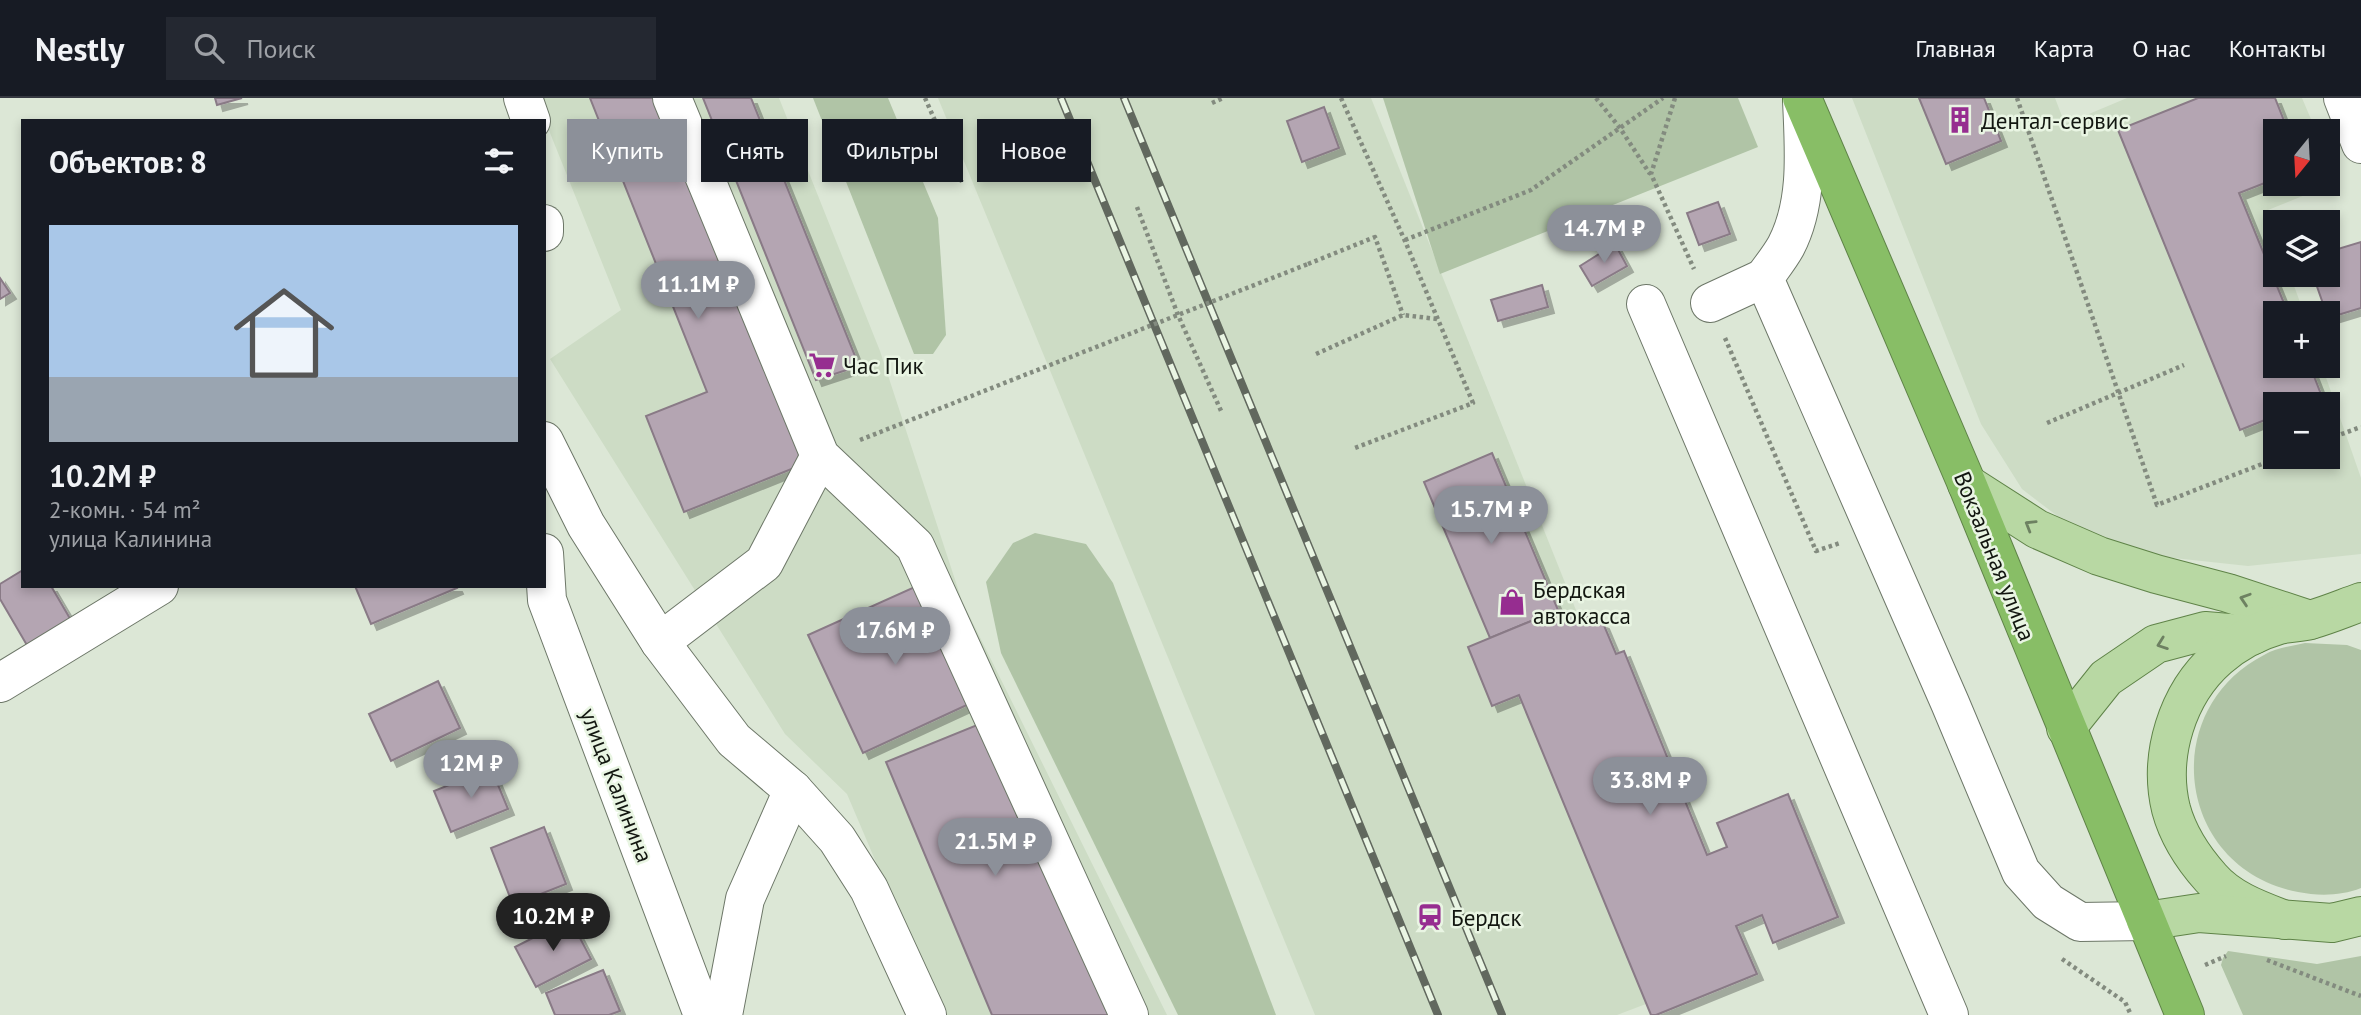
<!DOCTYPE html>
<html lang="ru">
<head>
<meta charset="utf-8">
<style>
  body { margin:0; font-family:"PT Sans",sans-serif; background:#242831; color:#f1f3f6; height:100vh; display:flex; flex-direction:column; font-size:26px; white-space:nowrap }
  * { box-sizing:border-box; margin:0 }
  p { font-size:23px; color:#9ea1a6 }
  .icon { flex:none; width:38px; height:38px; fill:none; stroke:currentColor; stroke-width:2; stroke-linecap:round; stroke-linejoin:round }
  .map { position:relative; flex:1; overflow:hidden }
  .panel { position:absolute; left:21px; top:21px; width:525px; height:469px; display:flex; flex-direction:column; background:#171b24; border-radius:0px; box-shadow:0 4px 10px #0003 }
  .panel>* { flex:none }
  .top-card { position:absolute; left:567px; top:21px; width:665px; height:63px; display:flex; gap:14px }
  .needle { width:46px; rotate:198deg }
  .fabs { position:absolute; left:2263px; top:21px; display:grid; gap:14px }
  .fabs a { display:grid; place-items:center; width:77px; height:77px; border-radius:0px; background:#171b24; box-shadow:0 4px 10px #0003; font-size:35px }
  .price { position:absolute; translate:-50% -60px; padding:0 16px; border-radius:24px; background:#8c9099; color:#fff; font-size:23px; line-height:46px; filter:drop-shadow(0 2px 4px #0008) }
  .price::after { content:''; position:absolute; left:50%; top:42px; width:21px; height:16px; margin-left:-10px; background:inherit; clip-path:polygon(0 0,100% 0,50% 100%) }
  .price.selected { background:#222; color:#fff }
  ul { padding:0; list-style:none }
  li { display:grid; align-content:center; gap:14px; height:371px; padding:0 28px }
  li span { display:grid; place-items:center; height:217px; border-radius:0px; color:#555 }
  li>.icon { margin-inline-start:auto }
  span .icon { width:126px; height:126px; fill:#fffc; stroke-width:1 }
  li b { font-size:30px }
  h2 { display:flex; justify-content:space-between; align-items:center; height:84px; padding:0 28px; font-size:30px }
  .pill { padding:0 24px; border-radius:0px; background:#171b24; box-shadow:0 4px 10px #0003; font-size:24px; line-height:63px }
  .pill.selected { background:#8c9099; color:#fff }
  header { display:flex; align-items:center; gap:42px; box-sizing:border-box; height:98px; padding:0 35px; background:#171b24; border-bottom:2px solid #363941 }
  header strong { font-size:33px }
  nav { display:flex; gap:38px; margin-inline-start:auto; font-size:24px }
  .search { width:490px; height:63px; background:#242831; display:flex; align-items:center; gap:18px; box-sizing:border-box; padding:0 24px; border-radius:0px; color:#9ea1a6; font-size:26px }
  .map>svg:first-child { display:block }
</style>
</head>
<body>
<header>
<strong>Nestly</strong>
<div class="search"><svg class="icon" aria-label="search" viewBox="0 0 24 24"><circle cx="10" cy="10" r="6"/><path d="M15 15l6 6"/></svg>Поиск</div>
<nav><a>Главная</a><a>Карта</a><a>О нас</a><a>Контакты</a></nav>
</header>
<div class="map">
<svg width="2361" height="917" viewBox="0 0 2361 917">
  <defs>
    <filter id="shadow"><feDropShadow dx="6" dy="6" stdDeviation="0" flood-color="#0004"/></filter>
  </defs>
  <rect width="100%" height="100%" fill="#dce7d6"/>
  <g fill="#cddcc5" fill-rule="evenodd">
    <polygon points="536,0 779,0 880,253 962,503 1167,917 941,917 847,696 785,636 550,261 621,212"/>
    <polygon points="938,0 1371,0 1722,877 1617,917 1315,917"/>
    <path d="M1852,0H2055L2065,26L2127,0H2302L2316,33H2275V86H2328V62L2337,84L2268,112L2275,133V177H2290L2304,215H2275V268H2322L2361,380V456L2248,468L2146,457L2073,430L2022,391L1981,326ZM2275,306H2328V359H2275Z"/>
  </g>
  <g fill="#b0c4a6">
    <polygon points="813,0 888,0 938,120 946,237 933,256 914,256"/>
    <polygon points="1383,0 1738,0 1758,49 1440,176"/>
    <polygon points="1035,435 1086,446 1113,485 1276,917 1178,917 1001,555 986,484 1013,445"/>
    <path d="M2305,545L2347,547L2361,552V790C2341,798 2318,798 2298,794C2177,771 2156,613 2264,557C2276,550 2292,548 2305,545Z"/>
    <polygon points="2228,853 2317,866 2361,858 2361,917 2243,917 2221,867 2223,860"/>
  </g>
  <g fill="#b4a5b2" stroke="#897a86" stroke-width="2" filter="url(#shadow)">
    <polygon points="215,0 242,0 217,7"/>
    <polygon points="590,0 658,0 804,366 684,414 646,318 707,294"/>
    <polygon points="703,0 751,0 859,268 816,282"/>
    <polygon points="1919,0 1984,0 2001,43 1946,66"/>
    <polygon points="2198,0 2275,0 2288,33 2275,33 2275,81 2239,95 2288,215 2275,215 2275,268 2310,268 2322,299 2304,306 2275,306 2275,318 2240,332 2118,32"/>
    <polygon points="1324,9 1339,50 1302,64 1287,23"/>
    <polygon points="1718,104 1730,136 1699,147 1687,115"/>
    <polygon points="2361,144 2361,210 2328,220 2313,177 2328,177 2328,154"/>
    <polygon points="1615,146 1627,168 1592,188 1580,168"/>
    <polygon points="0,180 10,195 0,201"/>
    <polygon points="1542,187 1548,209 1498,223 1491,202"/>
    <polygon points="1492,355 1558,512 1490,540 1424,384"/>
    <polygon points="23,472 23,488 51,488 72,524 28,549 0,501 0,486"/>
    <polygon points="928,483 982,600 863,655 808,537"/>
    <polygon points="355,488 456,488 457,490 371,526"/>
    <polygon points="1558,512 1582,517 1603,525 1616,556 1624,553 1707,757 1727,749 1717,725 1788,696 1838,819 1773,845 1762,817 1736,828 1757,876 1656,917 1651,917 1519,597 1492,608 1468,549"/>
    <polygon points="438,583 460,630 391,663 369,616"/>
    <polygon points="987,623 1110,917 992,917 886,664"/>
    <polygon points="491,670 508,711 451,734 434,693"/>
    <polygon points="544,729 566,786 513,807 491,750"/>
    <polygon points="570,821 591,861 536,889 515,849"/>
    <polygon points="603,872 620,913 609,917 555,917 546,895"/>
  </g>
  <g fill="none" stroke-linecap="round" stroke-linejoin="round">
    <defs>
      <g id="minor">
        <polyline points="523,0 531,23"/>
        <polyline points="672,0 820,358 915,448 1129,917"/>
        <polyline points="2343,0 2361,46"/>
        <path d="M1802,2C1804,50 1809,104 1786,148C1780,159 1771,170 1764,180L1950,605L2021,774L2048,804L2080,824L2146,823"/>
        <polyline points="544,126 544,134"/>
        <polyline points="1710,205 1764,180"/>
        <polyline points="1646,206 1949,917"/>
        <polyline points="544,343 586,427 660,544 734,642 793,692 837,741 869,791 927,917"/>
        <polyline points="544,455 547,502 703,917"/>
        <polyline points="660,544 764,465 820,358"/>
        <polyline points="0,585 159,488"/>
        <polyline points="723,917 745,801 793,692"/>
      </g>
      <g id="major">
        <polyline points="1967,386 2037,431 2099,458 2156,476 2228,495 2310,522"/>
        <polyline points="2066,630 2106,580 2156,546 2205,533 2253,537"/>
        <path d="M2285,822C2259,812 2230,802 2211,780C2194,761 2178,737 2171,711C2158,658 2177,596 2218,560C2235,545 2258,533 2279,527C2289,524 2300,525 2310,522C2328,517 2344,510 2361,504"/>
        <polyline points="2146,823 2199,815 2332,825 2361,818"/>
      </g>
      <polyline id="highway" points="1802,0 1967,386 2185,917"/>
    </defs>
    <use href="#minor" stroke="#6d7768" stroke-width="40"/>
    <use href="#major" stroke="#5f8348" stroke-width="40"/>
    <use href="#highway" stroke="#5f8348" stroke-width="40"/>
    <g stroke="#838b7f" stroke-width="4.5" stroke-dasharray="3.5 3.5" stroke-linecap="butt">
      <polyline points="925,0 962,84"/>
      <polyline points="1341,0 1405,143 1473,305 1355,350"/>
      <polyline points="1596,0 1620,30 1650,76"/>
      <polyline points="1675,0 1651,76 1694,171"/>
      <polyline points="2017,0 2157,407 2280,359"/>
      <polyline points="1212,5 1223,0"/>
      <polyline points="1137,109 1178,217 1222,315"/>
      <polyline points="1405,142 1531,92 1663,0"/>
      <polyline points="1308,166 1375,139 1403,217"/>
      <polyline points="1725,240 1816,453 1840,445"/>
      <polyline points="1316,256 1403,217 1437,221"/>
      <polyline points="2047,325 2184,267"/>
      <polyline points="2328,341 2361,329"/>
      <polyline points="860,342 1017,280"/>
      <polyline points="2062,861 2125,904 2131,917"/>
      <polyline points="2267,862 2361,898"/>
      <polyline points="2205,867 2226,858"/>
    </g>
    <use href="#minor" stroke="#fff" stroke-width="38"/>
    <use href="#major" stroke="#b8d8a3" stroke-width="38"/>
    <use href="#highway" stroke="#88be66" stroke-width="38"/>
    <defs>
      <g id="rail">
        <polyline points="1061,0 1438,917"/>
        <polyline points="1124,0 1502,917"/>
      </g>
    </defs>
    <use href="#rail" stroke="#61685e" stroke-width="8"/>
    <use href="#rail" stroke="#e9f5e3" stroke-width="5" stroke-dasharray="16" stroke-linecap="butt"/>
    <polyline stroke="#838b7f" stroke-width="4.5" stroke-dasharray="3.5 3.5" stroke-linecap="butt" points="1017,280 1308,166"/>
  </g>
  <defs><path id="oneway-chevron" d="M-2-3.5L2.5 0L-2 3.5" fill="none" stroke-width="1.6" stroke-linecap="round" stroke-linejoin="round" transform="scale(1.75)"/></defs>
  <g stroke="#6d8161">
    <use href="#oneway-chevron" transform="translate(2030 427) rotate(-149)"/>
    <use href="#oneway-chevron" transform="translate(2245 501) rotate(-162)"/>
    <use href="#oneway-chevron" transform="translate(2162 546) rotate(160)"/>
  </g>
  <defs>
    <symbol id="building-bare" viewBox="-9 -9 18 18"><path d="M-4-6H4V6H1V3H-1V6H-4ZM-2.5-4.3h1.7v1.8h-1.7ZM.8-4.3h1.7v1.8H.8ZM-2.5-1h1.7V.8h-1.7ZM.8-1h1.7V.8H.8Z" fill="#962d90" stroke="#e9f5e3" stroke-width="2.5" paint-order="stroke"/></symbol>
    <symbol id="supermarket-bare" viewBox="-9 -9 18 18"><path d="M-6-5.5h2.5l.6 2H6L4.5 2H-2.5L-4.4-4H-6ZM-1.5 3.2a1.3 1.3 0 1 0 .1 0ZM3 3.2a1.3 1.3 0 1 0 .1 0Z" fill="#962d90" stroke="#e9f5e3" stroke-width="2.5" paint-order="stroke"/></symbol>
    <symbol id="shop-bare" viewBox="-9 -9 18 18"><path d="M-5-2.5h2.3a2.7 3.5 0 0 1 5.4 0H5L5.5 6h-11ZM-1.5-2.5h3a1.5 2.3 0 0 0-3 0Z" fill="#962d90" stroke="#e9f5e3" stroke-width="2.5" paint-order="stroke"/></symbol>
    <symbol id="station-bare" viewBox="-9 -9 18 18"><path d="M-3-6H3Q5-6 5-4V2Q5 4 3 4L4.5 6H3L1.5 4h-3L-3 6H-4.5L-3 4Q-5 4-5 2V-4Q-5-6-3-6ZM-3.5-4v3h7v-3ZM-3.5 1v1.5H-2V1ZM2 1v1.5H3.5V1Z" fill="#962d90" stroke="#e9f5e3" stroke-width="2.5" paint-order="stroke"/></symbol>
  </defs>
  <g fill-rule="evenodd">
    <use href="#building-bare" x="1941" y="3" width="38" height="38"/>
    <use href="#supermarket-bare" x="803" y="248" width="38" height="38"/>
    <use href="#shop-bare" x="1493" y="485" width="38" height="38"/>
    <use href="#station-bare" x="1411" y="800" width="38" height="38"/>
  </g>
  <g text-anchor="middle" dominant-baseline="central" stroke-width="5" stroke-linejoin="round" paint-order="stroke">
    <g font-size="23" fill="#121610" stroke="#e9f5e3" text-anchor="start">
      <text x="1981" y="22">Дентал-сервис</text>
      <text x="843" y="267">Час Пик</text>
      <text x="1533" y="491">Бердская<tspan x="1533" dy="26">автокасса</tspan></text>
      <text x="1451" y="819">Бердск</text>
    </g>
    <g font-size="23" fill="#121610" stroke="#e9f5e3">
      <text transform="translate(1995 458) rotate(68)">Вокзальная улица</text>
      <text transform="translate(617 687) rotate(69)">улица Калинина</text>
    </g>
  </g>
</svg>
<div class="fabs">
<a><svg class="needle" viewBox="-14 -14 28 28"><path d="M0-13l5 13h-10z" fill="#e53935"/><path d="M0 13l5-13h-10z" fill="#9ea1a6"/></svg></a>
<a><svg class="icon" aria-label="layers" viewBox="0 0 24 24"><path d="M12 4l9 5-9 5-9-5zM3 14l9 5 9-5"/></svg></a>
<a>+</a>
<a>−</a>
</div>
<b class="price" style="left:1604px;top:167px">14.7M ₽</b>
<b class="price" style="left:698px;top:223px">11.1M ₽</b>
<b class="price" style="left:1491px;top:448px">15.7M ₽</b>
<b class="price" style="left:895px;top:569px">17.6M ₽</b>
<b class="price" style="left:471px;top:702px">12M ₽</b>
<b class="price" style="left:1650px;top:719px">33.8M ₽</b>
<b class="price" style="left:995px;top:780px">21.5M ₽</b>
<b class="price selected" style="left:553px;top:855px">10.2M ₽</b>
<div class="top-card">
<a class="pill selected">Купить</a>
<a class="pill">Снять</a>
<a class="pill">Фильтры</a>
<a class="pill">Новое</a>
</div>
<section class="panel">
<h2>Объектов: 8<svg class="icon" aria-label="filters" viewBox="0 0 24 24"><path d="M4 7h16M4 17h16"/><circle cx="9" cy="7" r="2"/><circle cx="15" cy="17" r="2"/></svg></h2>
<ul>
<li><span style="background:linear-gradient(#a9c7e8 70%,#9aa5b1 0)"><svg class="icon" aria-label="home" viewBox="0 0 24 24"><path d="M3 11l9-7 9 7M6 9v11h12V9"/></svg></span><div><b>10.2M ₽</b><p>2-комн. · 54 m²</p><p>улица Калинина</p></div></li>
</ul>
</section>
</div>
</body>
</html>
